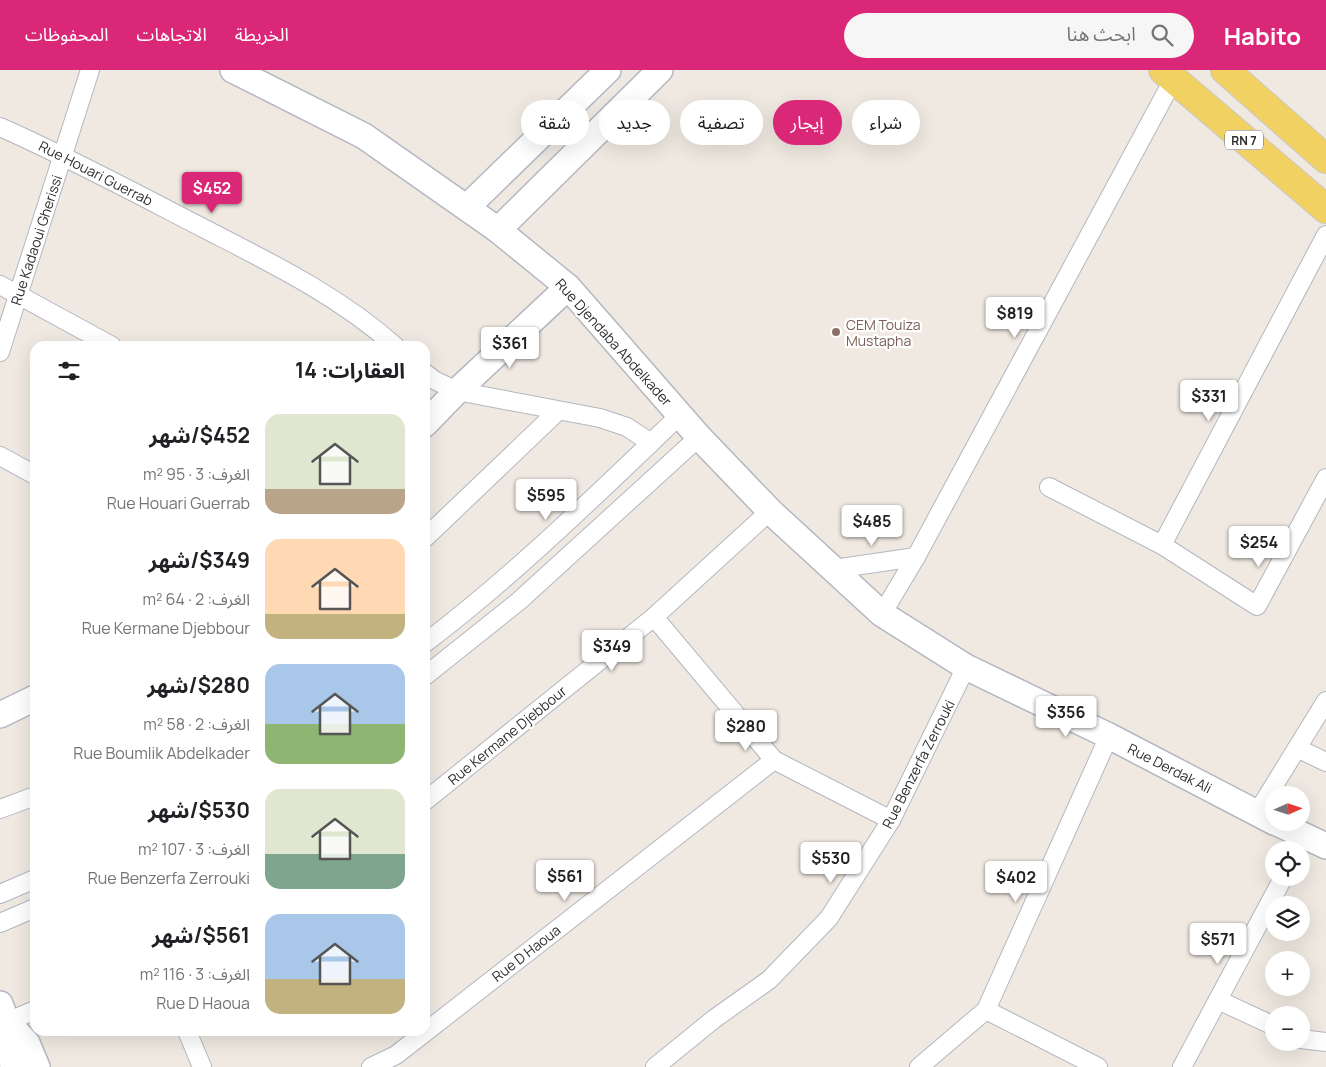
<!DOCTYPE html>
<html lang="ar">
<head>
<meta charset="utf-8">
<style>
  body { margin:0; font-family:Manrope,"Noto Sans Arabic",sans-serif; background:#f6f6f6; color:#202124; direction:rtl; height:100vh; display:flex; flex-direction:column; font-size:19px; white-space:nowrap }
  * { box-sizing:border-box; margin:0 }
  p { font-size:16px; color:#757577 }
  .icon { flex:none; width:28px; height:28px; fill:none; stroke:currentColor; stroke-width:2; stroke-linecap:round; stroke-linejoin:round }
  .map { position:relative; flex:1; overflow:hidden; direction:ltr }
  .details { position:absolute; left:30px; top:271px; width:400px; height:695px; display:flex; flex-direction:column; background:#fff; border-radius:15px; box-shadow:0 5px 20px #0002; direction:rtl }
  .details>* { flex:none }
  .banner { position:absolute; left:445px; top:30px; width:475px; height:45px; direction:rtl; display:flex; gap:10px }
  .needle { width:32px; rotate:87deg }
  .tools { position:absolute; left:1265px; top:716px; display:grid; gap:10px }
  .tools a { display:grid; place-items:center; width:45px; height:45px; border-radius:50%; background:#fff; box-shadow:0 5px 20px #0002; font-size:25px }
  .price { position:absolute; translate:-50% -42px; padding:0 11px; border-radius:5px; background:#fff; color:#222; font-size:16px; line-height:32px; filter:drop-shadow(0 1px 2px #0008) }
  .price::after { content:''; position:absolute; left:50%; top:30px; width:15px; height:11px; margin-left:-8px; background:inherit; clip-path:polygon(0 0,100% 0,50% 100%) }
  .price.current { background:#db2777; color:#fff }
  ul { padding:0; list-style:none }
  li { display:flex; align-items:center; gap:15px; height:125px; padding:0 25px }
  li span { display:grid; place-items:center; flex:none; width:140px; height:100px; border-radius:15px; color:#555 }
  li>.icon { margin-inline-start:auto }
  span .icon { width:60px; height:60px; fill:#fffc; stroke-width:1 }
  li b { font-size:21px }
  h2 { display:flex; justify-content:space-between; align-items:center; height:60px; padding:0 25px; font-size:21px }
  .chip { padding:0 18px; border-radius:22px; background:#fff; box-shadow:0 5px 20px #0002; font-size:18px; line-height:45px }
  .chip.current { background:#db2777; color:#fff }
  header { display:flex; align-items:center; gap:30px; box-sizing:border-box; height:70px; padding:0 25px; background:#db2777; color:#fff }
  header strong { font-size:24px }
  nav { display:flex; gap:28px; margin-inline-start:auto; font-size:18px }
  .search { width:350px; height:45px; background:#f6f6f6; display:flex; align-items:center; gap:12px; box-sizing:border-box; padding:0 18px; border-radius:28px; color:#757577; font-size:19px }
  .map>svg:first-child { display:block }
</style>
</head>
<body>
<header>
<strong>Habito</strong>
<div class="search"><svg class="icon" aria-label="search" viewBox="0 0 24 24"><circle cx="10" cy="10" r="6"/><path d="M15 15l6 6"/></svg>ابحث هنا</div>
<nav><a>الخريطة</a><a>الاتجاهات</a><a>المحفوظات</a></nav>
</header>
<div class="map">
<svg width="1326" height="997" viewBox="0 0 1326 997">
  <rect width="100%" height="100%" fill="#efe9e1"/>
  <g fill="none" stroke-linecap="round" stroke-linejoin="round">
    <defs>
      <g id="street">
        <path d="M0,57C70,88 137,124 205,159C271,193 339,226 395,276"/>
        <polyline points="0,215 112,276"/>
        <polyline points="0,282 90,0"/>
        <polyline points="425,303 434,310 457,321 600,348 627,357 651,373"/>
        <polyline points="0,386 35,405"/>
        <polyline points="1049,417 1162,475 1326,165"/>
        <polyline points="425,468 558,341"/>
        <polyline points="1162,475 1257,536 1326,408"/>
        <polyline points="834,499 916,487"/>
        <polyline points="882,544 916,487 1173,10"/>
        <polyline points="654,547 774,690 891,750"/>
        <path d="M425,573C516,504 597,424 680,345"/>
        <polyline points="425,606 519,531 699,367"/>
        <polyline points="1297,678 1326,692"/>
        <polyline points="425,731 654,547 770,441"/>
        <polyline points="0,739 35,726"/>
        <polyline points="1257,743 1326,631"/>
        <polyline points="0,824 35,809"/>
        <polyline points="0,853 35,838"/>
        <polyline points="1218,930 1274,956"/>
        <polyline points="986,940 1098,997"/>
        <polyline points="7,952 35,940"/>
        <polyline points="187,961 202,997"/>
        <polyline points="1301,969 1326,972"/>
        <polyline points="371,997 396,985 774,690"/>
        <polyline points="655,997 714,949 769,910 829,848 891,750 966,597"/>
        <polyline points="919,997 986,940 1109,666"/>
        <polyline points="1182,997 1283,808"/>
      </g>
      <g id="secondary">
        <polyline points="233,0 364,66 498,160 568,217 699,367 770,441 882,544 966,597 1109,666 1274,752"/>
        <polyline points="467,137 608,0"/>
        <polyline points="498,160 660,0"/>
        <polyline points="425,354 457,321 568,217"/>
        <polyline points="0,645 35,628"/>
        <polyline points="1275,752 1326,776"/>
        <polyline points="0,934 7,952 13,997"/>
        <polyline points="7,952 27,973 37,997"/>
      </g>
      <g id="primary">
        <polyline points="1163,0 1326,139"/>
        <polyline points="1225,0 1326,89"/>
      </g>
    </defs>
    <use href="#street" stroke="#b4b7c1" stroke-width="20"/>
    <use href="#secondary" stroke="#b4b7c1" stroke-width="28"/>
    <use href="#primary" stroke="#c9c9c9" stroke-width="30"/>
    <use href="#street" stroke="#fff" stroke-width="18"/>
    <use href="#secondary" stroke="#fff" stroke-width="25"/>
    <use href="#primary" stroke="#f2d163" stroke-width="28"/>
  </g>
  <circle fill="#8d6e63" stroke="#fff" stroke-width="2" cx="836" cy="262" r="5"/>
  <g text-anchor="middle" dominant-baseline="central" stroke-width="4.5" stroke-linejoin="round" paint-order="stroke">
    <rect fill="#fff" stroke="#6d6d6d" stroke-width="1" x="1225" y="60.5" width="38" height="19" rx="4"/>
    <g font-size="12" font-weight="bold" fill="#2e2e2e">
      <text x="1244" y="70">RN 7</text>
    </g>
    <g font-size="14" fill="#2e2e2e" stroke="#fff">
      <text transform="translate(96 103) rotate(27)">Rue Houari Guerrab</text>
      <text transform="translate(36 170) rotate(-72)">Rue Kadaoui Gherissi</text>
      <text transform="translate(614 272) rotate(48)">Rue Djendaba Abdelkader</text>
      <text transform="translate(507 665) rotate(-39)">Rue Kermane Djebbour</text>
      <text transform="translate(918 694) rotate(-63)">Rue Benzerfa Zerrouki</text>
      <text transform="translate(1170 698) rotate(27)">Rue Derdak Ali</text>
      <text transform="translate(526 883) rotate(-38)">Rue D Haoua</text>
    </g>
    <g font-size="14" fill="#785e54" stroke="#fff" text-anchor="start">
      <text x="846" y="254">CEM Touiza<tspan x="846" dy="16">Mustapha</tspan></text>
    </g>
  </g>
</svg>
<div class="tools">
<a><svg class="needle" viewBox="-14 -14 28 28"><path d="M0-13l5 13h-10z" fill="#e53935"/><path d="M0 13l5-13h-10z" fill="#757577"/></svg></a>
<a><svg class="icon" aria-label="locate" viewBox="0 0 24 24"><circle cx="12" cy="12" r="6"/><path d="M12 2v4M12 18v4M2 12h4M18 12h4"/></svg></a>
<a><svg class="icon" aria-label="layers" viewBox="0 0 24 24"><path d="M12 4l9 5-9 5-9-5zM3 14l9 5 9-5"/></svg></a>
<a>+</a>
<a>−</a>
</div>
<b class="price current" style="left:212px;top:144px">$452</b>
<b class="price" style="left:1015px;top:269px">$819</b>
<b class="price" style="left:510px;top:299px">$361</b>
<b class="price" style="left:1209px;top:352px">$331</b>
<b class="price" style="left:546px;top:451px">$595</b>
<b class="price" style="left:872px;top:477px">$485</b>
<b class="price" style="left:1259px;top:498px">$254</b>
<b class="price" style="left:612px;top:602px">$349</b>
<b class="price" style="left:1066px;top:668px">$356</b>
<b class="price" style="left:746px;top:682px">$280</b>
<b class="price" style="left:831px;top:814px">$530</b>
<b class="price" style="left:565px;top:832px">$561</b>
<b class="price" style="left:1016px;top:833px">$402</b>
<b class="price" style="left:1218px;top:895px">$571</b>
<div class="banner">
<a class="chip">شراء</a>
<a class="chip current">إيجار</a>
<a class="chip">تصفية</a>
<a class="chip">جديد</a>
<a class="chip">شقة</a>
</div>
<section class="details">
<h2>العقارات: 14<svg class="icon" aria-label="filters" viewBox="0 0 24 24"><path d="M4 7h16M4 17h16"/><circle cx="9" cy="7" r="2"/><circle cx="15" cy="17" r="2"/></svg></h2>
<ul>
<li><span style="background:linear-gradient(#dfe7d0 75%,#b9a48a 0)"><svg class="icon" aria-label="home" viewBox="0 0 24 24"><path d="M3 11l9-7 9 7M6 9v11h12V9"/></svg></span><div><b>$452/شهر</b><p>الغرف: 3 · 95 m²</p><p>Rue Houari Guerrab</p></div></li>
<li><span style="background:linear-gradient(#ffd9b3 75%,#c2b280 0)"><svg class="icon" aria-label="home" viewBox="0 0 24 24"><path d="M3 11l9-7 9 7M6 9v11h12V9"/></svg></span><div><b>$349/شهر</b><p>الغرف: 2 · 64 m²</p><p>Rue Kermane Djebbour</p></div></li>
<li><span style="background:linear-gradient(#a9c7e8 60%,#8fb573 0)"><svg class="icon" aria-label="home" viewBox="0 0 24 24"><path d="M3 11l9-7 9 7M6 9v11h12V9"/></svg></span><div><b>$280/شهر</b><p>الغرف: 2 · 58 m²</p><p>Rue Boumlik Abdelkader</p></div></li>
<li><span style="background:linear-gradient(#dfe7d0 65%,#7fa58c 0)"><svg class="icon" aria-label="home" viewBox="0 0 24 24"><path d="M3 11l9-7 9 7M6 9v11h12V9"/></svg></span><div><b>$530/شهر</b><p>الغرف: 3 · 107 m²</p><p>Rue Benzerfa Zerrouki</p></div></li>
<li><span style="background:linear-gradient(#a9c7e8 65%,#c2b280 0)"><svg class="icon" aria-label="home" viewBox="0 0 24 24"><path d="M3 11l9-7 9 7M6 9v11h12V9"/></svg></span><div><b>$561/شهر</b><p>الغرف: 3 · 116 m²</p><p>Rue D Haoua</p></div></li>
</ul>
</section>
</div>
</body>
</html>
